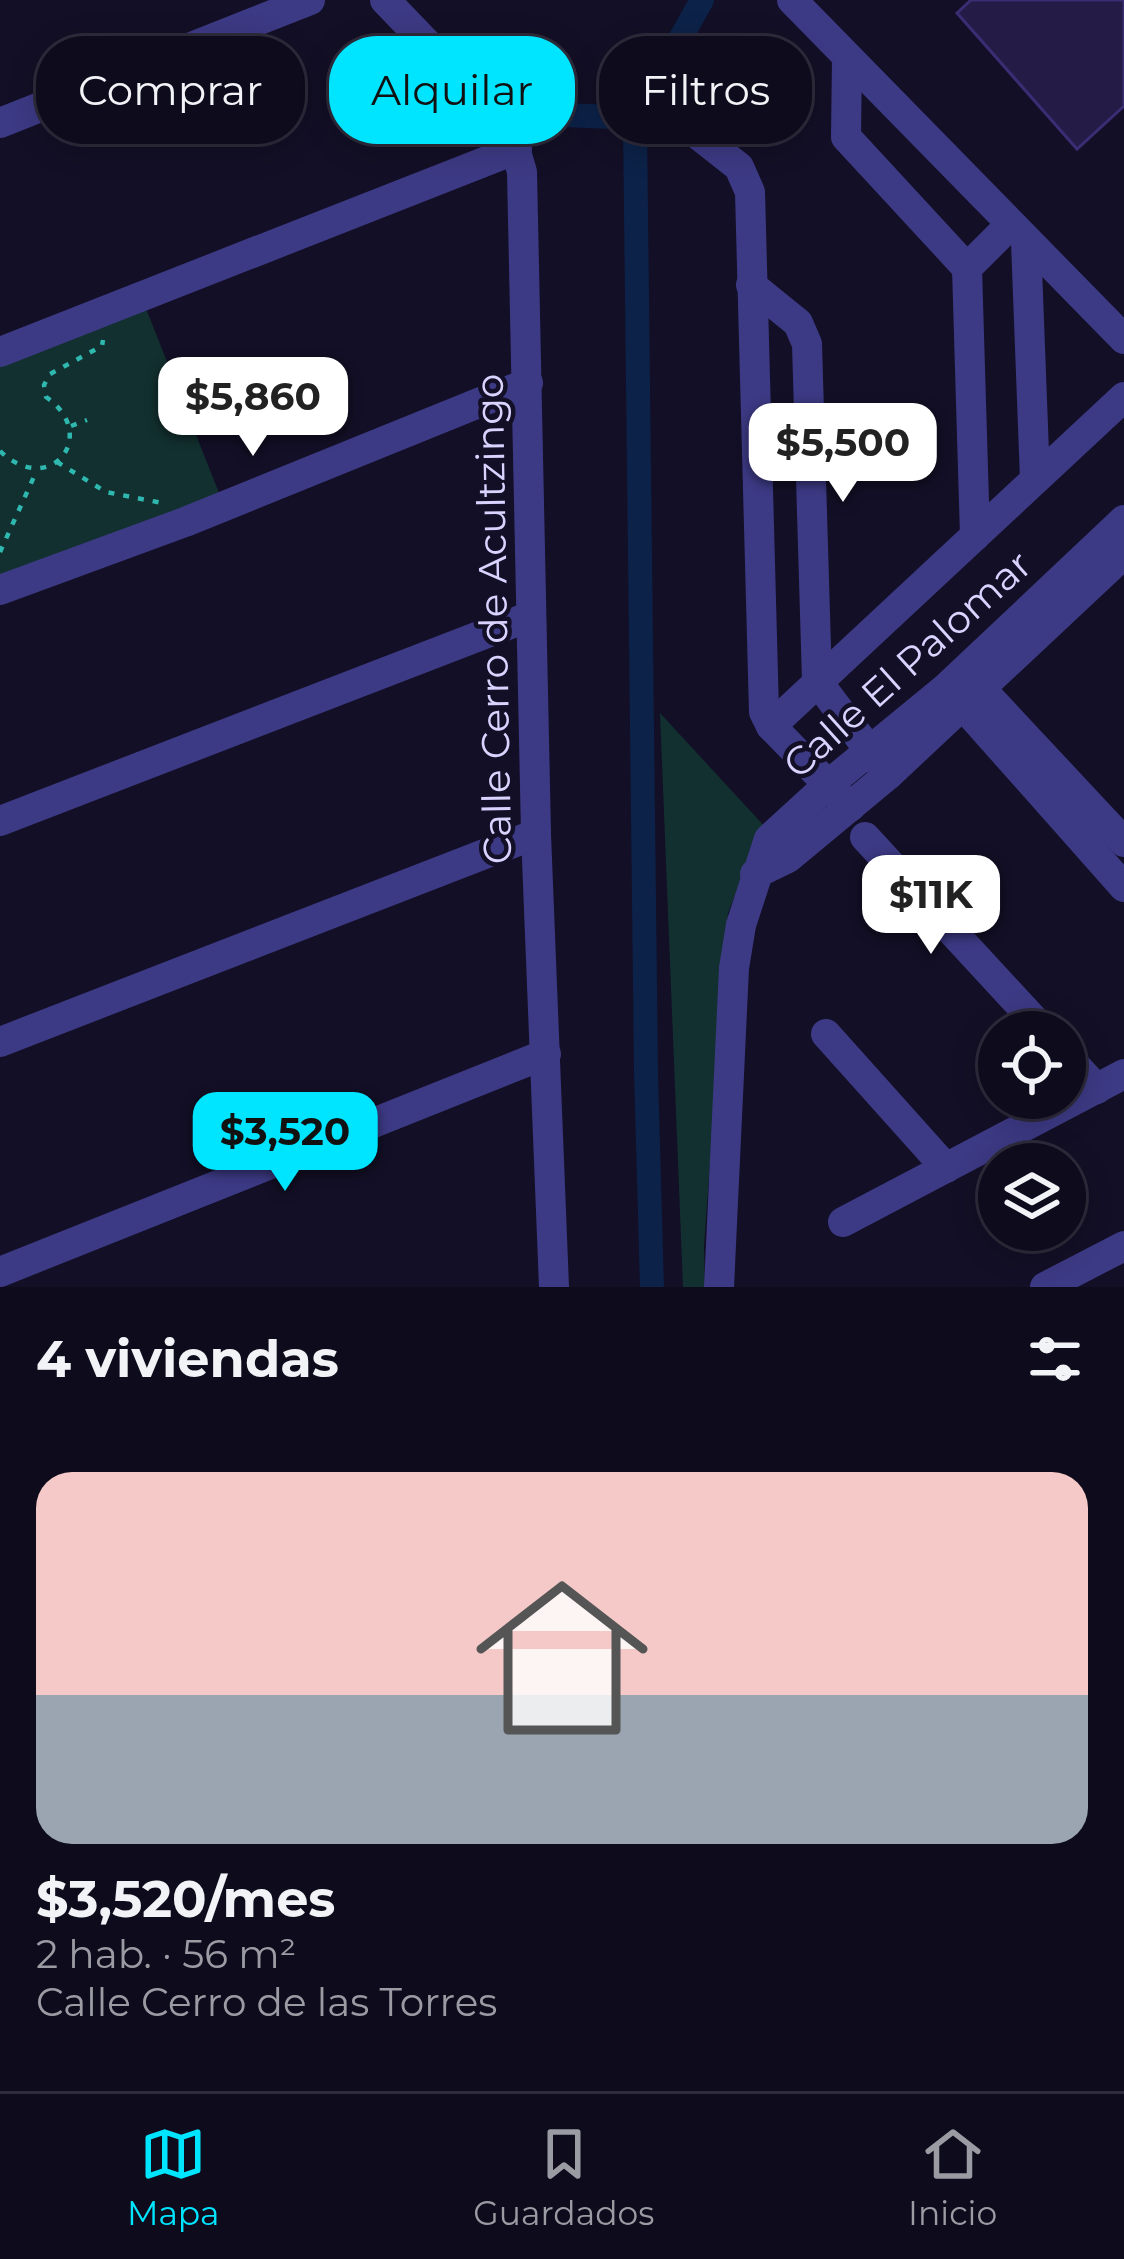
<!DOCTYPE html>
<html lang="es">
<head>
<meta charset="utf-8">
<style>
  body { margin:0; font-family:Montserrat,sans-serif; background:#1c1929; color:#f1f3f6; height:100vh; display:flex; flex-direction:column; font-size:45px; white-space:nowrap }
  * { box-sizing:border-box; margin:0 }
  p { font-size:39px; color:#9b9ba3 }
  .icon { flex:none; width:66px; height:66px; fill:none; stroke:currentColor; stroke-width:2; stroke-linecap:round; stroke-linejoin:round }
  .map { position:relative; height:1287px; overflow:hidden }
  .sheet { display:flex; flex-direction:column; background:#0e0b1c; flex:1 }
  .sheet>* { flex:none }
  .hud { position:absolute; left:36px; top:36px; width:1053px; height:108px; display:flex; gap:24px }
  .controls { position:absolute; left:978px; top:1011px; display:grid; gap:24px }
  .controls a { display:grid; place-items:center; width:108px; height:108px; border-radius:50%; background:#0e0b1c; box-shadow:0 6px 30px #0003,0 0 0 3px #2e2b3b; font-size:60px }
  .price { position:absolute; translate:-50% -102px; padding:0 27px; border-radius:24px; background:#fff; color:#222; font-size:39px; line-height:78px; filter:drop-shadow(0 3px 6px #0008) }
  .price::after { content:''; position:absolute; left:50%; top:72px; width:36px; height:27px; margin-left:-18px; background:inherit; clip-path:polygon(0 0,100% 0,50% 100%) }
  .price.current { background:#00e5ff; color:#111 }
  ul { padding:0; list-style:none }
  li { display:grid; align-content:center; gap:24px; height:636px; padding:0 36px }
  li+li { border-top:3px solid #2e2b3b }
  li span { display:grid; place-items:center; height:372px; border-radius:36px; color:#555 }
  li>.icon { margin-inline-start:auto }
  span .icon { width:216px; height:216px; fill:#fffc; stroke-width:1 }
  li b { font-size:51px }
  h2 { display:flex; justify-content:space-between; align-items:center; height:144px; padding:0 36px; font-size:51px }
  .tag { padding:0 42px; border-radius:48px; background:#0e0b1c; box-shadow:0 6px 30px #0003,0 0 0 3px #2e2b3b; font-size:42px; line-height:108px }
  .tag.current { background:#00e5ff; color:#111 }
  .tabs { display:flex; justify-content:space-around; align-items:center; height:168px; border-top:3px solid #2e2b3b; background:#0e0b1c; font-size:33px; color:#9b9ba3 }
  .tabs a { display:grid; justify-items:center; gap:6px }
  .tabs .current { color:#00e5ff }
  .map>svg:first-child { display:block }
</style>
</head>
<body>
<div class="map">
<svg width="1124" height="1287" viewBox="0 0 1124 1287">
  <rect width="100%" height="100%" fill="#130f26"/>
  <g fill="#12302f">
    <polygon points="141,296 225,508 0,590 0,352"/>
    <polygon points="660,713 768,830 748,862 728,913 704,1246 705,1287 683,1287"/>
  </g>
  <g fill="none" stroke-linecap="round" stroke-linejoin="round">
    <g stroke="#0c2248" stroke-width="24">
      <polyline points="537,114 638,118"/>
      <polyline points="652,1287 646,1073 635,126 645,102 702,0"/>
    </g>
  </g>
  <polygon fill="#241b47" stroke="#3b2d73" stroke-width="3" points="971,0 1124,0 1124,106 1077,149 957,13"/>
  <g fill="none" stroke-linecap="round" stroke-linejoin="round">
    <g stroke="#2fb8b0" stroke-width="4.5" stroke-dasharray="6 9" stroke-linecap="butt">
      <polyline points="71,426 87,420"/>
      <path d="M0,451C50,499 101,435 46,397L44,385L50,374L102,346L103,340"/>
      <polyline points="57,462 106,492 162,503"/>
      <polyline points="0,552 37,470"/>
    </g>
    <g stroke="#3d3a85" stroke-width="30">
      <polyline points="385,0 510,130 522,172 536,834 554,1287"/>
      <polyline points="792,0 1124,339"/>
      <polyline points="847,57 846,137 967,268"/>
      <polyline points="0,123 310,0"/>
      <polyline points="692,130 739,167 750,192 764,712 771,726 850,807"/>
      <polyline points="1026,242 1035,479"/>
      <polyline points="751,285 798,323 807,344 817,681 888,775"/>
      <polyline points="0,352 517,149"/>
      <polyline points="975,536 967,268 1010,225"/>
      <polyline points="0,590 185,522 528,383"/>
      <polyline points="968,675 1124,842"/>
      <polyline points="951,692 1124,887"/>
      <polyline points="771,726 1124,397"/>
      <polyline points="0,821 531,616"/>
      <polyline points="865,837 1045,1032"/>
      <polyline points="755,874 788,858 888,775 1124,554"/>
      <polyline points="826,1034 946,1168"/>
      <polyline points="0,1042 536,834"/>
      <polyline points="1065,1054 1097,1089"/>
      <polyline points="843,1222 1124,1074"/>
      <polyline points="0,1272 546,1054"/>
      <polyline points="719,1287 734,968 741,925 769,839 829,784 947,687 1124,520"/>
      <polyline points="1045,1287 1124,1246"/>
    </g>
  </g>
  <g text-anchor="middle" dominant-baseline="central" stroke-width="9" stroke-linejoin="round" paint-order="stroke">
    <g font-size="39" fill="#d9d4ff" stroke="#130f26">
      <text transform="translate(493 619) rotate(-91)">Calle Cerro de Acultzingo</text>
      <text transform="translate(907 664) rotate(-42)">Calle El Palomar</text>
    </g>
  </g>
</svg>
<div class="controls">
<a><svg class="icon" aria-label="locate" viewBox="0 0 24 24"><circle cx="12" cy="12" r="6"/><path d="M12 2v4M12 18v4M2 12h4M18 12h4"/></svg></a>
<a><svg class="icon" aria-label="layers" viewBox="0 0 24 24"><path d="M12 4l9 5-9 5-9-5zM3 14l9 5 9-5"/></svg></a>
</div>
<b class="price" style="left:253px;top:459px">$5,860</b>
<b class="price" style="left:843px;top:505px">$5,500</b>
<b class="price" style="left:931px;top:957px">$11K</b>
<b class="price current" style="left:285px;top:1194px">$3,520</b>
<div class="hud">
<a class="tag">Comprar</a>
<a class="tag current">Alquilar</a>
<a class="tag">Filtros</a>
</div>
</div>
<section class="sheet">
<h2>4 viviendas<svg class="icon" aria-label="filters" viewBox="0 0 24 24"><path d="M4 7h16M4 17h16"/><circle cx="9" cy="7" r="2"/><circle cx="15" cy="17" r="2"/></svg></h2>
<ul>
<li><span style="background:linear-gradient(#f6c9c9 60%,#9aa5b1 0)"><svg class="icon" aria-label="home" viewBox="0 0 24 24"><path d="M3 11l9-7 9 7M6 9v11h12V9"/></svg></span><div><b>$3,520/mes</b><p>2 hab. · 56 m²</p><p>Calle Cerro de las Torres</p></div></li>
</ul>
</section>
<nav class="tabs">
<a class="current"><svg class="icon" aria-label="map" viewBox="0 0 24 24"><path d="M3 6l6-2 6 2 6-2v14l-6 2-6-2-6 2zM9 4v14M15 6v14"/></svg>Mapa</a>
<a><svg class="icon" aria-label="saved" viewBox="0 0 24 24"><path d="M7 4h10v16l-5-4-5 4z"/></svg>Guardados</a>
<a><svg class="icon" aria-label="home" viewBox="0 0 24 24"><path d="M3 11l9-7 9 7M6 9v11h12V9"/></svg>Inicio</a>
</nav>
</body>
</html>
